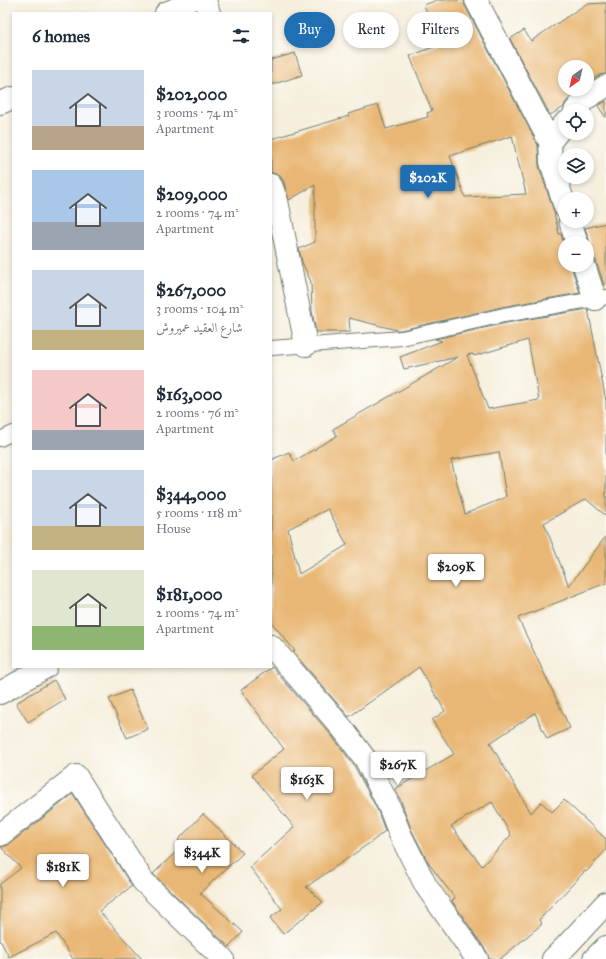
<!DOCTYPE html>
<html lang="en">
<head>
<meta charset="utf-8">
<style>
  body { margin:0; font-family:"IM FELL Great Primer",Amiri,serif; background:#f6f6f7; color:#1f2937; height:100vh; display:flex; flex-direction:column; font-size:15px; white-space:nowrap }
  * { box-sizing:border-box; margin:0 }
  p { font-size:13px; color:#747a83 }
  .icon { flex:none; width:22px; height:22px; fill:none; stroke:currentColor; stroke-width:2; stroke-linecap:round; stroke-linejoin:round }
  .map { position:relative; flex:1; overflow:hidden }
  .details { position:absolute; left:12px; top:12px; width:260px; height:656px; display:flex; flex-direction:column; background:#fff; border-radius:0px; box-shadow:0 2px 6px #0003 }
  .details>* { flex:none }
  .hud { position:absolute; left:284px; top:12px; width:262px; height:36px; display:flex; gap:8px }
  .needle { width:26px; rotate:214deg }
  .buttons { position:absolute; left:558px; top:60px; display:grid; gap:8px }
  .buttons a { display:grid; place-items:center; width:36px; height:36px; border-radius:50%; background:#fff; box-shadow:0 2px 6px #0003; font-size:20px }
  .price { position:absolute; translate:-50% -34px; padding:0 9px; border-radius:4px; background:#fff; color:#222; font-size:13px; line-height:26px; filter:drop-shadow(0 1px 2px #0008) }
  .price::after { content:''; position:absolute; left:50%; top:24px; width:12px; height:9px; margin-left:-6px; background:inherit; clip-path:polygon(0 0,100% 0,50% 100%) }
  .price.active { background:#1f6fb2; color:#fff }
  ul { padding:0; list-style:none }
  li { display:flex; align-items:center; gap:12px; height:100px; padding:0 20px }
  li span { display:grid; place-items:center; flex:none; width:112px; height:80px; border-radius:0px; color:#555 }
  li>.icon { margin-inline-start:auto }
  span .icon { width:48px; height:48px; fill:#fffc; stroke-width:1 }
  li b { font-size:17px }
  h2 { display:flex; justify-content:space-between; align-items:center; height:48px; padding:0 20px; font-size:17px }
  .pill { padding:0 14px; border-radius:18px; background:#fff; box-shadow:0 2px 6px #0003; font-size:14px; line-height:36px }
  .pill.active { background:#1f6fb2; color:#fff }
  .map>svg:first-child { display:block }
</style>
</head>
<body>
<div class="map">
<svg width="606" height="959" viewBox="0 0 606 959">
  <rect width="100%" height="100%" fill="#fdfcf7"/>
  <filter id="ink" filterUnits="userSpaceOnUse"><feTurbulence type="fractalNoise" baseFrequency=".025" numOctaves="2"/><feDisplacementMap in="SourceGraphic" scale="8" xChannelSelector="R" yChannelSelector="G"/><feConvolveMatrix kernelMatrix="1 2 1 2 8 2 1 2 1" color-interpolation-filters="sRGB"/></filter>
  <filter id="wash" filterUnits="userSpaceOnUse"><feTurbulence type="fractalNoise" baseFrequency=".012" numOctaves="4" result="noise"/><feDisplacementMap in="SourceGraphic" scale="16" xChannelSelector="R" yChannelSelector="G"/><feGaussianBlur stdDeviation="0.9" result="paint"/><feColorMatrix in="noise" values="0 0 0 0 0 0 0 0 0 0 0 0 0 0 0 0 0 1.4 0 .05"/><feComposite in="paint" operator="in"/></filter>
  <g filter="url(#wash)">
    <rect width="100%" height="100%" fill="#f6efdd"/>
    <g id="blocks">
      <g fill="#e9b774" fill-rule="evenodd">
        <path d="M437,0H464L465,6L538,145L539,166L554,212L559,234H561L565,247V265H572V269L580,293L502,307L401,330H397L349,318L350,332H316L312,311L311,282L302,262L299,249L315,242V185L289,200L283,180L279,175L273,173H271V139L349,116L348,114L378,105L386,129L428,117L427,113L432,111L410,56L439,45L424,5ZM512,136L526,194L465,197L450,156Z"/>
        <polygon points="606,3 606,74 599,75 587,83 587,67 565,67 565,89 578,89 565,103 564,107 550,115 510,39 524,30 531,41 586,4"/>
        <polygon points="295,53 302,75 271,85 271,60"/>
        <polygon points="606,101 606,118 598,106"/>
        <polygon points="606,223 606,284 604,285 596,261 593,256 587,253 587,250 589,245 589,240 585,228"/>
        <path d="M588,309L606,401V516L586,499L544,523L569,586L606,536V583L518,618L570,728L547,739L535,713L490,743L531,813L541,802L552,812L564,800L606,839V850L586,872L585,871L539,920L542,924L500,959H489L487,952L452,901L455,898L429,864L411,829L401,801L395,789L454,754L432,720L445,711L419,667L349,717L293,652L295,651L271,622V460L289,452L294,461L313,450L316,449V448L337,436L333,429L458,357L404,369L400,357L442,341L435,339L506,323ZM528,340L539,400L488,409L467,355L473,354L474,356ZM499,452L506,497L465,514L451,460ZM328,509L347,545L299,574L288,529ZM492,802L511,835L482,866L451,826Z"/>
        <polygon points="272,667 332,736 355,767 378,811 385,831 374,840 306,887 323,902 283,934 270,918 282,909 250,867 294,827 252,775 284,749 241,690"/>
        <polygon points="54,680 65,699 28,722 16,703"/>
        <polygon points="130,690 148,729 127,738 109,699"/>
        <polygon points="73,794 132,886 99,911 142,959 73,959 56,933 9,957 0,940 0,884 21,868 1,847 8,845"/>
        <polygon points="203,814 225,835 243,853 200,893 243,932 229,947 153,874 183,845 178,840"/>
      </g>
    </g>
  </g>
  <g filter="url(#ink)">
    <use href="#blocks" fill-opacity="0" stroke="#6a7b6f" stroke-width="1"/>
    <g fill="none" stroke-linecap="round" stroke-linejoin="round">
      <defs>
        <g id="service">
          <polyline points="271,348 402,338 504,315 606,297"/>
          <polyline points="0,439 13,433"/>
        </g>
        <g id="minor">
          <polyline points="205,0 209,13"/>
          <polyline points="476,0 550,142"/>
          <polyline points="166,13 180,7 190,0"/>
          <polyline points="0,103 13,98"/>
          <polyline points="575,111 585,99 606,86"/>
          <polyline points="565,123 550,142 551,162 565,207"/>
          <polyline points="271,185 277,201 306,345"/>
          <polyline points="570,221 577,243"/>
          <polyline points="584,265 595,299"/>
          <polyline points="271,646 342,728 366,760 389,806 400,834 426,886 477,959"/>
          <polyline points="0,693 46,667"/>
          <polyline points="0,835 76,776 143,881 223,959"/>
        </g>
        <g id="primary">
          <polyline points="553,959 568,944 606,903"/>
          <polyline points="594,959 606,947"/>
        </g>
      </defs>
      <use href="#service" stroke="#6a7b6f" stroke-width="16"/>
      <use href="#minor" stroke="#6a7b6f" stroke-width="24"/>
      <use href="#primary" stroke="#6a7b6f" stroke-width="24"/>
      <use href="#service" stroke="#fff" stroke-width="14"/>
      <use href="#minor" stroke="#fff" stroke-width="22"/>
      <use href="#primary" stroke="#fff" stroke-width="22"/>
    </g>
  </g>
</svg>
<div class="buttons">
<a><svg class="needle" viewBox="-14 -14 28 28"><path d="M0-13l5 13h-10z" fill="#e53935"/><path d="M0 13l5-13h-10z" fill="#747a83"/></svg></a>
<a><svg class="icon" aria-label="locate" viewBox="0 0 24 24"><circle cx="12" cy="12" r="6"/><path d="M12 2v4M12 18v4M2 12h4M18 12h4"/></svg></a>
<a><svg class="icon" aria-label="layers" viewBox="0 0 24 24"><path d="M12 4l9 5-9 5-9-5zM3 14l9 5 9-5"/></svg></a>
<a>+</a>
<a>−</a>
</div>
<b class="price active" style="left:428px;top:199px">$202K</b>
<b class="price" style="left:456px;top:588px">$209K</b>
<b class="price" style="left:398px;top:786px">$267K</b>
<b class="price" style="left:307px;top:801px">$163K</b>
<b class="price" style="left:202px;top:874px">$344K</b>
<b class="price" style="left:63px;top:888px">$181K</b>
<div class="hud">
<a class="pill active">Buy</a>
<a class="pill">Rent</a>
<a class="pill">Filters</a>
</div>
<section class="details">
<h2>6 homes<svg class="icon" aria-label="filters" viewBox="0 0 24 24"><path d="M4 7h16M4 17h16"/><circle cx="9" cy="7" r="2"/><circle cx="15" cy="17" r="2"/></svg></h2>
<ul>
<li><span style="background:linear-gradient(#c9d6e8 70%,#b9a48a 0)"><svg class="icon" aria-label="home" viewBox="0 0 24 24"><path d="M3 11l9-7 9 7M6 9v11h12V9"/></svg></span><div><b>$202,000</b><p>3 rooms · 74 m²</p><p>Apartment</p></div></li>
<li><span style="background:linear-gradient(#a9c7e8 65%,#9aa5b1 0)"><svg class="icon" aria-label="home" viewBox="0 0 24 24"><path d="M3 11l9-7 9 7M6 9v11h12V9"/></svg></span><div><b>$209,000</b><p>2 rooms · 74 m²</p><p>Apartment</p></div></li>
<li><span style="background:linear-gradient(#c9d6e8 75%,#c2b280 0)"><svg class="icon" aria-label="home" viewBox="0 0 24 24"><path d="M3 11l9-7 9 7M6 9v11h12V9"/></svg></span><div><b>$267,000</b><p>3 rooms · 104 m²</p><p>شارع العقيد عميروش</p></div></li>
<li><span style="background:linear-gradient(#f6c9c9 75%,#9aa5b1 0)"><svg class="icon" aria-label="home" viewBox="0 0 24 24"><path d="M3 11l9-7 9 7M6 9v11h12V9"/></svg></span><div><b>$163,000</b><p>2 rooms · 76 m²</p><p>Apartment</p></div></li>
<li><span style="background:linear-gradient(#c9d6e8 70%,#c2b280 0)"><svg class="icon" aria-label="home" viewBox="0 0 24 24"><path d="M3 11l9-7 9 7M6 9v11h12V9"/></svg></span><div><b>$344,000</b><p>5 rooms · 118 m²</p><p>House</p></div></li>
<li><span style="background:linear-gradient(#dfe7d0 70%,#8fb573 0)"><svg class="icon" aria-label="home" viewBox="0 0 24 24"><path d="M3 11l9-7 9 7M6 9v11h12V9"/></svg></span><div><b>$181,000</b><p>2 rooms · 74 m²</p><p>Apartment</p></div></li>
</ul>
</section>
</div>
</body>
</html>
